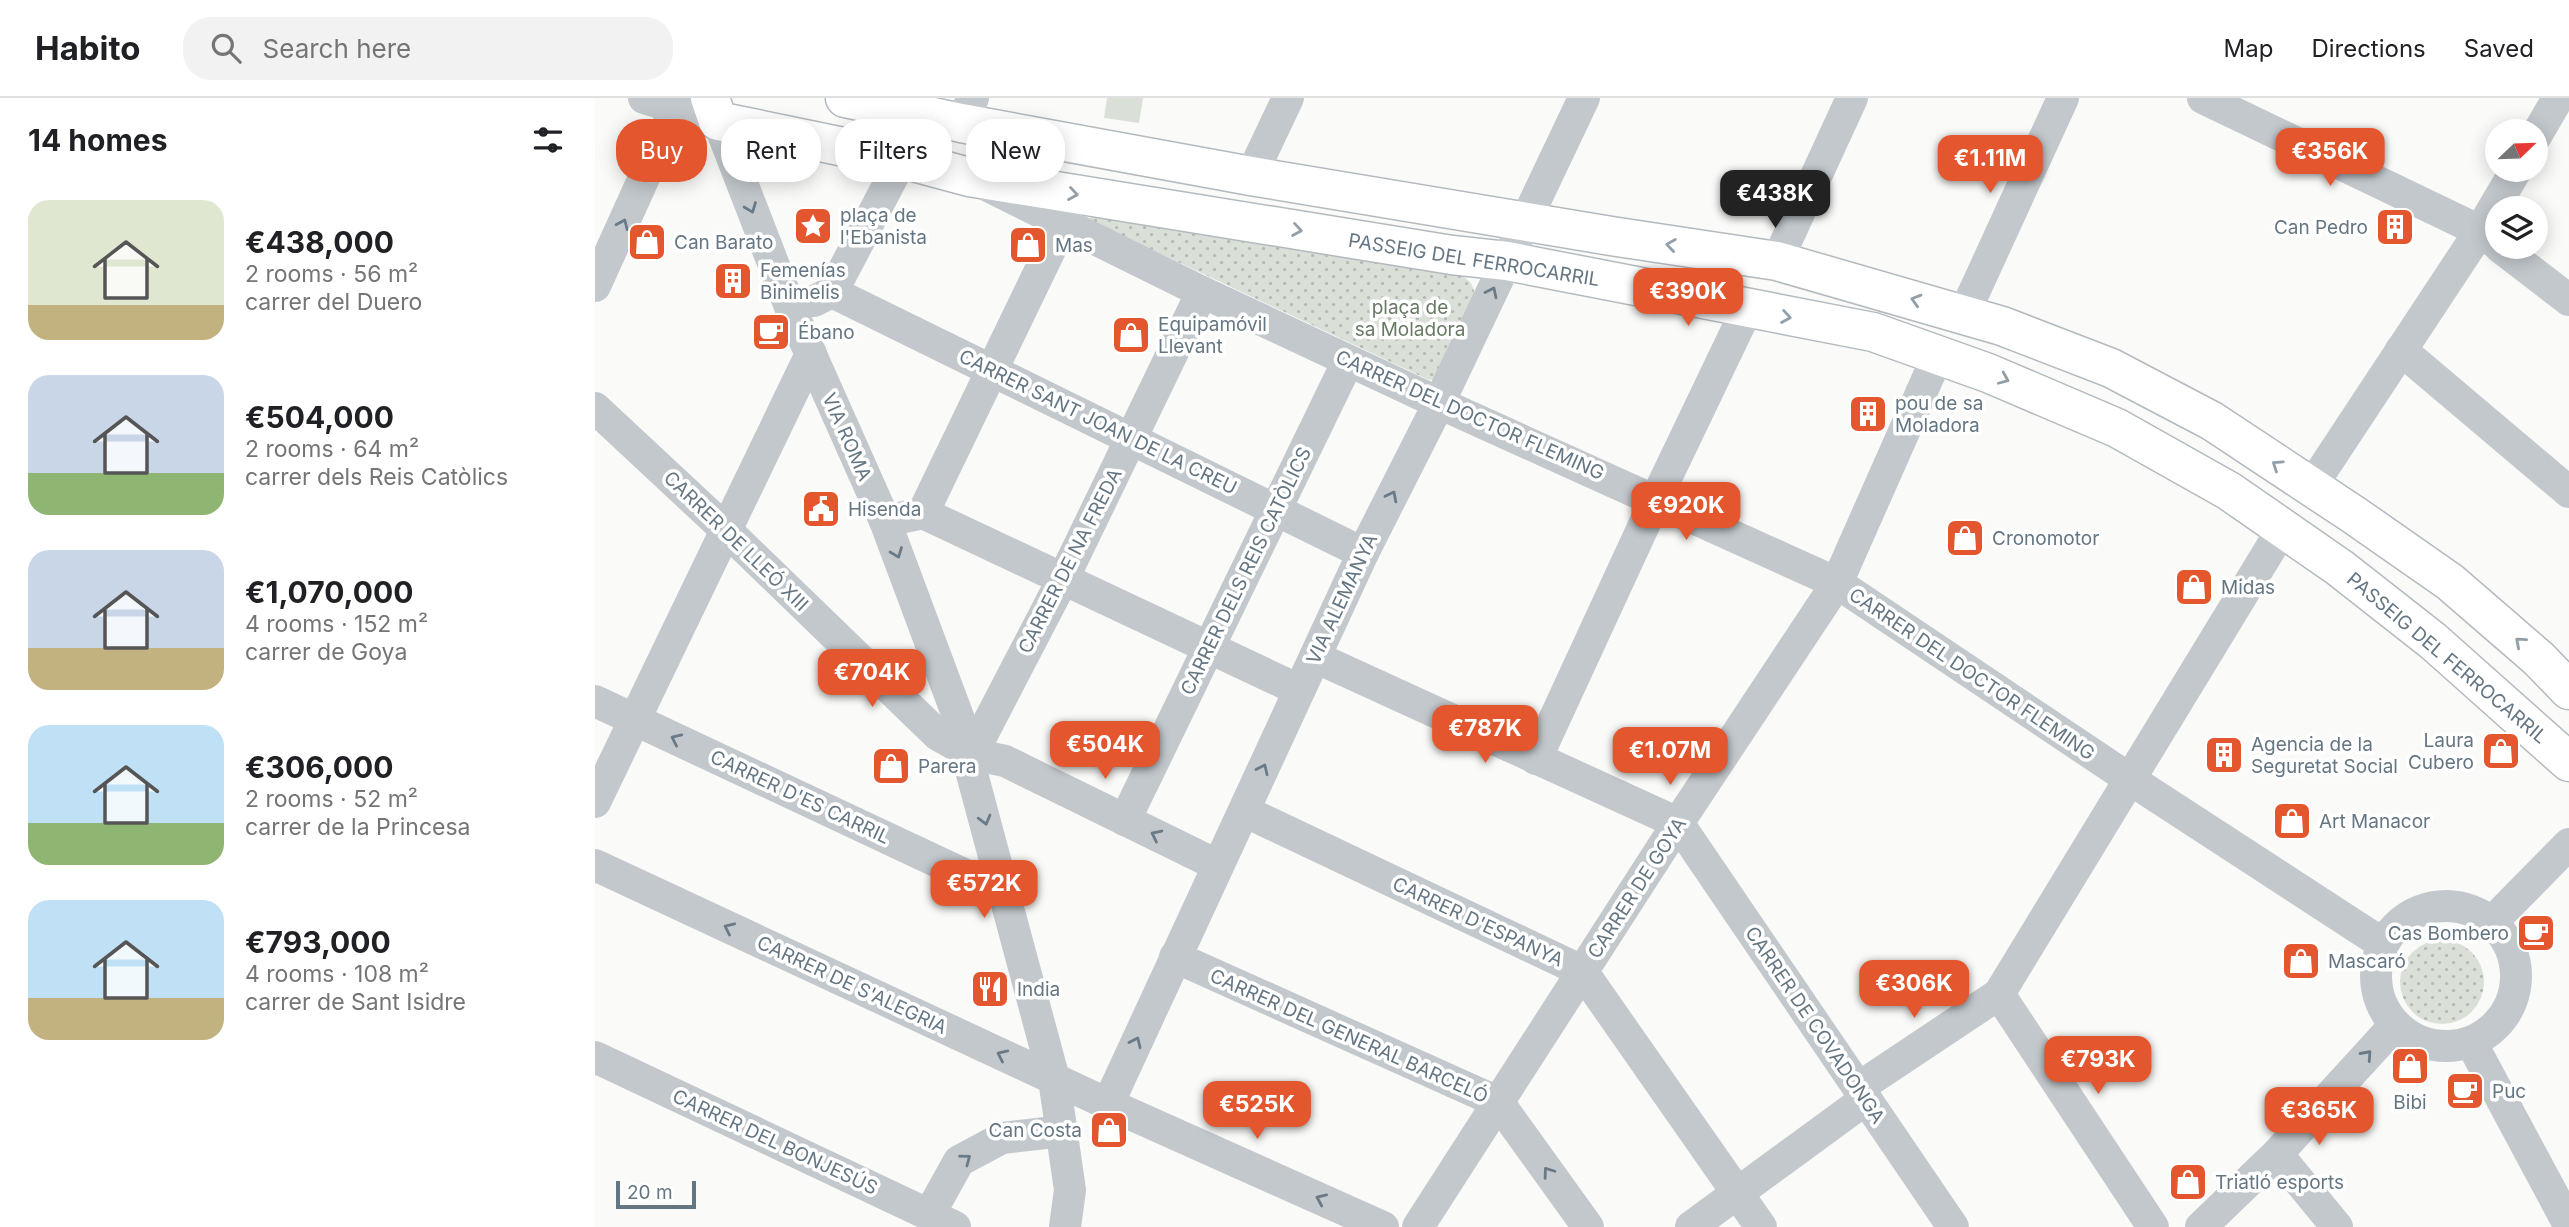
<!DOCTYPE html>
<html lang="en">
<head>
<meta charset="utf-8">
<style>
  body { margin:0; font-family:Inter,sans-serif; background:#f2f2f2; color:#202124; height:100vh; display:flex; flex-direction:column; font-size:26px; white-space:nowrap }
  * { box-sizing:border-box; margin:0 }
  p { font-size:23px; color:#757577 }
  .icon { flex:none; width:38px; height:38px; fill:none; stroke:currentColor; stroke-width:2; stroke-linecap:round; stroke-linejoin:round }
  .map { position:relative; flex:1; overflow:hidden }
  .drawer { display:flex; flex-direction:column; background:#fff; width:595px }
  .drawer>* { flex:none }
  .guide { position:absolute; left:21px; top:21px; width:665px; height:63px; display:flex; gap:14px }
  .needle { width:46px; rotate:67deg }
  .tools { position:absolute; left:1890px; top:21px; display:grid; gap:14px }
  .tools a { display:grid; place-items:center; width:63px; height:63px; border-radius:50%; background:#fff; box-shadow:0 4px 18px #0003; font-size:35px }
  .scale { position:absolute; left:21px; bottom:18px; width:80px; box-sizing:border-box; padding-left:7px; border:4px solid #657683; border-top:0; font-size:19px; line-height:24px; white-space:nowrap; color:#657683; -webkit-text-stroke:5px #fff; paint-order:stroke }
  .price { position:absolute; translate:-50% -60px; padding:0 16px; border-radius:14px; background:#e4572e; color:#fff; font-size:23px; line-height:46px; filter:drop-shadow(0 2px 4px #0008) }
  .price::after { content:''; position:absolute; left:50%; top:42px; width:21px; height:16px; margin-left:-10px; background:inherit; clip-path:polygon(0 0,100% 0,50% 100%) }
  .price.selected { background:#222; color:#fff }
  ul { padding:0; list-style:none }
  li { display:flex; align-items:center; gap:21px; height:175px; padding:0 28px }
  li span { display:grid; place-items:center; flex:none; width:196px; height:140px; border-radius:21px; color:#555 }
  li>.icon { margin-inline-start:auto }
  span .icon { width:84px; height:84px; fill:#fffc; stroke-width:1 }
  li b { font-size:30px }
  h2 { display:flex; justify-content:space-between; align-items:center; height:84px; padding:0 28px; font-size:30px }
  .pill { padding:0 24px; border-radius:28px; background:#fff; box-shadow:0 4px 18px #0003; font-size:24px; line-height:63px }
  .pill.selected { background:#e4572e; color:#fff }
  header { display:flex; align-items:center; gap:42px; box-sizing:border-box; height:98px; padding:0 35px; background:#fff; border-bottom:2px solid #e0e0e0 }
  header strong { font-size:33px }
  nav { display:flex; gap:38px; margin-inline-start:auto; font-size:24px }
  .search { width:490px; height:63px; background:#f2f2f2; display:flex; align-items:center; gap:18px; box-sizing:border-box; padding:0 24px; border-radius:28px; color:#757577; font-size:26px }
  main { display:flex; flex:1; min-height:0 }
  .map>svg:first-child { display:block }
</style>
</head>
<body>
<header>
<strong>Habito</strong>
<div class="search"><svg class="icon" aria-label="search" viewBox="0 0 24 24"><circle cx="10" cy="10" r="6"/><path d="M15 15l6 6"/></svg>Search here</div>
<nav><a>Map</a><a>Directions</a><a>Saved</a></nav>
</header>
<main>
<section class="drawer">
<h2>14 homes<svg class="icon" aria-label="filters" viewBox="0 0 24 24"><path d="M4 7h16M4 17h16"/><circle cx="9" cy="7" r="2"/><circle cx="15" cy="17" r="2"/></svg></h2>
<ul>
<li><span style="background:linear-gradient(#dfe7d0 75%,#c2b280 0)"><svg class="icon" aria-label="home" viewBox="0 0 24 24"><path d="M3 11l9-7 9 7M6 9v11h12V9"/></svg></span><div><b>€438,000</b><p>2 rooms · 56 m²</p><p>carrer del Duero</p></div></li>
<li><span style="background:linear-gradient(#c9d6e8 70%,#8fb573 0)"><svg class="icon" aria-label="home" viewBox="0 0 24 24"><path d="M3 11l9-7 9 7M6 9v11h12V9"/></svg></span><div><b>€504,000</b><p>2 rooms · 64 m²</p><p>carrer dels Reis Catòlics</p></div></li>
<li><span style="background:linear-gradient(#c9d6e8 70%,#c2b280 0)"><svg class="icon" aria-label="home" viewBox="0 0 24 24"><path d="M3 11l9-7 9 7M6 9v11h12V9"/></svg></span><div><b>€1,070,000</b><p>4 rooms · 152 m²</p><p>carrer de Goya</p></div></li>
<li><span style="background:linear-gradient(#bfe0f5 70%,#8fb573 0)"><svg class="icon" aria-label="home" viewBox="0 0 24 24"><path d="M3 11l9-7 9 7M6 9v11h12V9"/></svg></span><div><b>€306,000</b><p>2 rooms · 52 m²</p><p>carrer de la Princesa</p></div></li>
<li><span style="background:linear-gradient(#bfe0f5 70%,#c2b280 0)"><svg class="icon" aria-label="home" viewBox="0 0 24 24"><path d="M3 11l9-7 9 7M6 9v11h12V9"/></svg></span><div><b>€793,000</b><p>4 rooms · 108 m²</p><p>carrer de Sant Isidre</p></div></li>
</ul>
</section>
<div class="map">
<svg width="1974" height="1129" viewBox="0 0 1974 1129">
  <defs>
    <pattern id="park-dots" width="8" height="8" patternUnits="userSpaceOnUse" patternTransform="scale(1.75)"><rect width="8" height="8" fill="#dadfd7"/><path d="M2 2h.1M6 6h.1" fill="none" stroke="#b4b9b4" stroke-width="1.8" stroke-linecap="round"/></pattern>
  </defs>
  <rect width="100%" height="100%" fill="#fafaf8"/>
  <polygon fill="#dadfd7" points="512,0 548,0 544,25 509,20"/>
  <g fill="url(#park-dots)">
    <path d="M498,118L866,178C875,181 879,189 880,198L839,281L834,282L496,123L494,121Z"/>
    <circle cx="1847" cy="884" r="42"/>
  </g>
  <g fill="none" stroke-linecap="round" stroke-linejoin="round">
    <defs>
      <g id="secondary">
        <polyline points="115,0 123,23 307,61 374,79 857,157 912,163 1278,234 1393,275 1522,330 1634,393 1745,470 1838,543 1974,664"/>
        <polyline points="250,0 366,25 656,78 1016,138 1182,163 1407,228 1516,270 1617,323 1759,417 1855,484 1944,561 1974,592"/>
      </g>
    </defs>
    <use href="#secondary" stroke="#b3babf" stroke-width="41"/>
    <g stroke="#c3c8cc" stroke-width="32">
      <polyline points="49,0 123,23 197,214 290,423 377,656 377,676 459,981 475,1092 470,1129"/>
      <polyline points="1608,0 1885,133 1901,145"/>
      <polyline points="366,25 378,0"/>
      <polyline points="1941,38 1963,0"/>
      <polyline points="656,78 693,0"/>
      <polyline points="395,89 607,194 844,305 1242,485 1533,680 1788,846"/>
      <polyline points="1905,149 1974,202"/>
      <polyline points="1182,163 1257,0"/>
      <polyline points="0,188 80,11"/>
      <polyline points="237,194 768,455"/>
      <polyline points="219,203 237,194 307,61"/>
      <polyline points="1369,216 1468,0"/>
      <polyline points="1806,252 1974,394"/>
      <polyline points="0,310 131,432 343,637 377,656 410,663 622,767"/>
      <polyline points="1716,389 1885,133 1921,72"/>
      <polyline points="328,415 468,125"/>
      <polyline points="290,423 328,415 704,592"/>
      <polyline points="720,559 1083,725 1358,1129"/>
      <polyline points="0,603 409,795"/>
      <polyline points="377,656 469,479 607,194"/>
      <polyline points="941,661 1061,401 1152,211"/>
      <polyline points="0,704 216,256"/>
      <polyline points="649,713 987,873 1166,1129"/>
      <polyline points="530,722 753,263"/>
      <polyline points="0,767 513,1006 788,1129"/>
      <circle cx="1851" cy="878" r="70"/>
      <polyline points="1897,824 1974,746"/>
      <polyline points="580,859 903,1004 993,1129"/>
      <polyline points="1404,896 1558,1129"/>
      <polyline points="1876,944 1974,1127"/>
      <polyline points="0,959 360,1129"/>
      <polyline points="1263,990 1404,896 1688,430"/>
      <polyline points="513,1006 768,455 844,305 989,0"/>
      <polyline points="1682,1056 1742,1129"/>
      <polyline points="334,1117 364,1063 407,1040 468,1033"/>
      <polyline points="823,1129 1083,725 1242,485 1343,257"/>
      <polyline points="1096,1129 1271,1001"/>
      <polyline points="1606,1129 1682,1056 1800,927"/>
    </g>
    <use href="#secondary" stroke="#fff" stroke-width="38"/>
  </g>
  <defs><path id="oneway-chevron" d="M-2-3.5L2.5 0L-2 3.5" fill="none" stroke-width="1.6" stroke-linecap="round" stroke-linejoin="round" transform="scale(1.75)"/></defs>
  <g stroke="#939fa8">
    <use href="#oneway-chevron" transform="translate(478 96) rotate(9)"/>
    <use href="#oneway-chevron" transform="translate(702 132) rotate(9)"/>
    <use href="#oneway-chevron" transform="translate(1076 147) rotate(-172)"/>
    <use href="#oneway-chevron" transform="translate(1321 202) rotate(-164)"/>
    <use href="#oneway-chevron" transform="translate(1191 219) rotate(10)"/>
    <use href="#oneway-chevron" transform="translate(1409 281) rotate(23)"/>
    <use href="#oneway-chevron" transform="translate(1682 367) rotate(-146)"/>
    <use href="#oneway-chevron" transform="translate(1925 544) rotate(-139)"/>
  </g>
  <g stroke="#6a7a87">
    <use href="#oneway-chevron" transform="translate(156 110) rotate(69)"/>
    <use href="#oneway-chevron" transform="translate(28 126) rotate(-66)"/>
    <use href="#oneway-chevron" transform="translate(897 194) rotate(-64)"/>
    <use href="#oneway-chevron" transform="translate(797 398) rotate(-63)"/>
    <use href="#oneway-chevron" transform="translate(302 455) rotate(69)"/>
    <use href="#oneway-chevron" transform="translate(81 641) rotate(-155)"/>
    <use href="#oneway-chevron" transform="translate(668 671) rotate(-65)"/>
    <use href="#oneway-chevron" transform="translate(390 722) rotate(75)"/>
    <use href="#oneway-chevron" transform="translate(561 737) rotate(-154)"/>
    <use href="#oneway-chevron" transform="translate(134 830) rotate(-155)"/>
    <use href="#oneway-chevron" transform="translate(541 944) rotate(-65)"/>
    <use href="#oneway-chevron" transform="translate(407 957) rotate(-155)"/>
    <use href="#oneway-chevron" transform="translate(1772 957) rotate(-48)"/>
    <use href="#oneway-chevron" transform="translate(371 1061) rotate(-37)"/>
    <use href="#oneway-chevron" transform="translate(953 1074) rotate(-126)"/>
    <use href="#oneway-chevron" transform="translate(726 1101) rotate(-156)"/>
  </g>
  <defs>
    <symbol id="sight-square" viewBox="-11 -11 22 22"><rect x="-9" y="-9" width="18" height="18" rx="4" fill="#e4572e" stroke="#fff"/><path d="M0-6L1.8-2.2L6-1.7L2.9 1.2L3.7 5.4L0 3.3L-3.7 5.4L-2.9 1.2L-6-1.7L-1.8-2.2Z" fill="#fff"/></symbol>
    <symbol id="building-square" viewBox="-11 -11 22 22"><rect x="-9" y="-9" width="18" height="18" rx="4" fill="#e4572e" stroke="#fff"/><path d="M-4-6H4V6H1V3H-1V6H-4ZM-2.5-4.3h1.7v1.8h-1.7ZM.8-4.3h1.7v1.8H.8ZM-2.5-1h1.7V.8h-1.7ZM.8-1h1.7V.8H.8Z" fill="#fff"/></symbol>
    <symbol id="shop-square" viewBox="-11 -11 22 22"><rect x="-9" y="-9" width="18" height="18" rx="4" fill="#e4572e" stroke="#fff"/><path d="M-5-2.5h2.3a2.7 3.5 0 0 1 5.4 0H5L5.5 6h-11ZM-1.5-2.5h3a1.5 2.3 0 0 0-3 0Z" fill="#fff"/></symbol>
    <symbol id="cafe-square" viewBox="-11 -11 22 22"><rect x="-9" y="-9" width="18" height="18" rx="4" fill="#e4572e" stroke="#fff"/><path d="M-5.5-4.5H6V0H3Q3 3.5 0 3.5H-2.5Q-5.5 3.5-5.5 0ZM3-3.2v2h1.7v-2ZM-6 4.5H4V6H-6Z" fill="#fff"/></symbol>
    <symbol id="civic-square" viewBox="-11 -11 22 22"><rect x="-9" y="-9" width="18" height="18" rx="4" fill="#e4572e" stroke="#fff"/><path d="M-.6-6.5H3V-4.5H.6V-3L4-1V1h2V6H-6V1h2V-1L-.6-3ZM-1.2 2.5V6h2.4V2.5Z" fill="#fff"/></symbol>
    <symbol id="restaurant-square" viewBox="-11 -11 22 22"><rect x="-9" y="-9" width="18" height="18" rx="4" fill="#e4572e" stroke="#fff"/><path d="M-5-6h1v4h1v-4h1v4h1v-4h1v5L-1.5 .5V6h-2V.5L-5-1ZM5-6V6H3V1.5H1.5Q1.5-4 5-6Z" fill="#fff"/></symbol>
  </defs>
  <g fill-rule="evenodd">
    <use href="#sight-square" x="196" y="106" width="44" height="44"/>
    <use href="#building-square" x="1778" y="107" width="44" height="44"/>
    <use href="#shop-square" x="30" y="122" width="44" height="44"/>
    <use href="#shop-square" x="411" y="125" width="44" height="44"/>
    <use href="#building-square" x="116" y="161" width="44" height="44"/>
    <use href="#cafe-square" x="154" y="212" width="44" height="44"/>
    <use href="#shop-square" x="514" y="215" width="44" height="44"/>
    <use href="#building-square" x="1251" y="294" width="44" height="44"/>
    <use href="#civic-square" x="204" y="389" width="44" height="44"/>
    <use href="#shop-square" x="1348" y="418" width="44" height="44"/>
    <use href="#shop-square" x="1577" y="467" width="44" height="44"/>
    <use href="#shop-square" x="1884" y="631" width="44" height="44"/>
    <use href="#building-square" x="1607" y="635" width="44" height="44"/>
    <use href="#shop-square" x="274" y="646" width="44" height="44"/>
    <use href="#shop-square" x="1675" y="701" width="44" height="44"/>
    <use href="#cafe-square" x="1919" y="813" width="44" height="44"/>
    <use href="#shop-square" x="1684" y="841" width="44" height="44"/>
    <use href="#restaurant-square" x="373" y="869" width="44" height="44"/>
    <use href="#shop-square" x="1793" y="946" width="44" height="44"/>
    <use href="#cafe-square" x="1848" y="971" width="44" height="44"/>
    <use href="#shop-square" x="492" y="1010" width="44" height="44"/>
    <use href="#shop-square" x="1571" y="1062" width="44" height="44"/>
  </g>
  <g text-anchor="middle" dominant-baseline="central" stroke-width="7" stroke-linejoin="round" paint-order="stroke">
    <g font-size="19" fill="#657683" stroke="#fff" text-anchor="start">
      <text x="245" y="117">plaça de<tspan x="245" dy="22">l'Ebanista</tspan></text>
      <text x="1773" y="129" text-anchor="end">Can Pedro</text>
      <text x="79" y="144">Can Barato</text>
      <text x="460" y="147">Mas</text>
      <text x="165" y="172">Femenías<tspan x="165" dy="22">Binimelis</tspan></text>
      <text x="563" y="226">Equipamóvil<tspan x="563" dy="22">Llevant</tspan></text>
      <text x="203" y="234">Ébano</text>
      <text x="1300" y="305">pou de sa<tspan x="1300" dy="22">Moladora</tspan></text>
      <text x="253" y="411">Hisenda</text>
      <text x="1397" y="440">Cronomotor</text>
      <text x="1626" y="489">Midas</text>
      <text x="1879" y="642" text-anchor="end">Laura<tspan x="1879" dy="22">Cubero</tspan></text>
      <text x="1656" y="646">Agencia de la<tspan x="1656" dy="22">Seguretat Social</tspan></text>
      <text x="323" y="668">Parera</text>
      <text x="1724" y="723">Art Manacor</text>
      <text x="1914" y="835" text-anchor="end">Cas Bombero</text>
      <text x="1733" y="863">Mascaró</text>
      <text x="422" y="891">India</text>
      <text x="1897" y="993">Puc</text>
      <text x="1815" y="1004" text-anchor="middle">Bibi</text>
      <text x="487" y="1032" text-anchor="end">Can Costa</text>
      <text x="1620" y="1084">Triatló esports</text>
    </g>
    <g font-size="19" fill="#657683" stroke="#fff">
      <text transform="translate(879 162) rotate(9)">PASSEIG DEL FERROCARRIL</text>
      <text transform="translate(875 317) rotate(24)">CARRER DEL DOCTOR FLEMING</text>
      <text transform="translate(503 324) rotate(26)">CARRER SANT JOAN DE LA CREU</text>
      <text transform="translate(252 339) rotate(66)">VIA ROMA</text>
      <text transform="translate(141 443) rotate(44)">CARRER DE LLEÓ XIII</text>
      <text transform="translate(475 463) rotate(-63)">CARRER DE NA FREDA</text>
      <text transform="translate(651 473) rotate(-64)">CARRER DELS REIS CATÒLICS</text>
      <text transform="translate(747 501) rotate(-65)">VIA ALEMANYA</text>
      <text transform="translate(1852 560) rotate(40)">PASSEIG DEL FERROCARRIL</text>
      <text transform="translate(1377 576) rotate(34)">CARRER DEL DOCTOR FLEMING</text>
      <text transform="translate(205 699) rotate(25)">CARRER D'ES CARRIL</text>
      <text transform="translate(1042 790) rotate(-57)">CARRER DE GOYA</text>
      <text transform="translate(883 824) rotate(25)">CARRER D'ESPANYA</text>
      <text transform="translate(257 887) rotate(25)">CARRER DE S'ALEGRIA</text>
      <text transform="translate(1220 927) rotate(56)">CARRER DE COVADONGA</text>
      <text transform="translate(754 938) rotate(24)">CARRER DEL GENERAL BARCELÓ</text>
      <text transform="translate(180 1044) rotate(25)">CARRER DEL BONJESÚS</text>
    </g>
    <g font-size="19" fill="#687a64" stroke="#fff">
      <text x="815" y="209">plaça de<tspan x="815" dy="22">sa Moladora</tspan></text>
    </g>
  </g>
</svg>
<div class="tools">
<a><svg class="needle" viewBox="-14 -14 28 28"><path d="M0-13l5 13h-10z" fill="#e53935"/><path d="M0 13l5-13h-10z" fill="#757577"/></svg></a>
<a><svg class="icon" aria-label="layers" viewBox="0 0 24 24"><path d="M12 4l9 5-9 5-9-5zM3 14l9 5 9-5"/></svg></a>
</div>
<div class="scale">20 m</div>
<b class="price" style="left:1735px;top:90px">€356K</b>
<b class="price" style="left:1395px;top:97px">€1.11M</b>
<b class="price selected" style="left:1180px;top:132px">€438K</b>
<b class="price" style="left:1093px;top:230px">€390K</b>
<b class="price" style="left:1091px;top:444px">€920K</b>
<b class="price" style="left:277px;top:611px">€704K</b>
<b class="price" style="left:890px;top:667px">€787K</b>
<b class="price" style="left:510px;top:683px">€504K</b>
<b class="price" style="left:1075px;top:689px">€1.07M</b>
<b class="price" style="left:389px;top:822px">€572K</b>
<b class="price" style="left:1319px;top:922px">€306K</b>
<b class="price" style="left:1503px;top:998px">€793K</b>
<b class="price" style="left:662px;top:1043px">€525K</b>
<b class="price" style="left:1724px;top:1049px">€365K</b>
<div class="guide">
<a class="pill selected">Buy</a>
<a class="pill">Rent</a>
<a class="pill">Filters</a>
<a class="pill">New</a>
</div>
</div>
</main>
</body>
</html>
